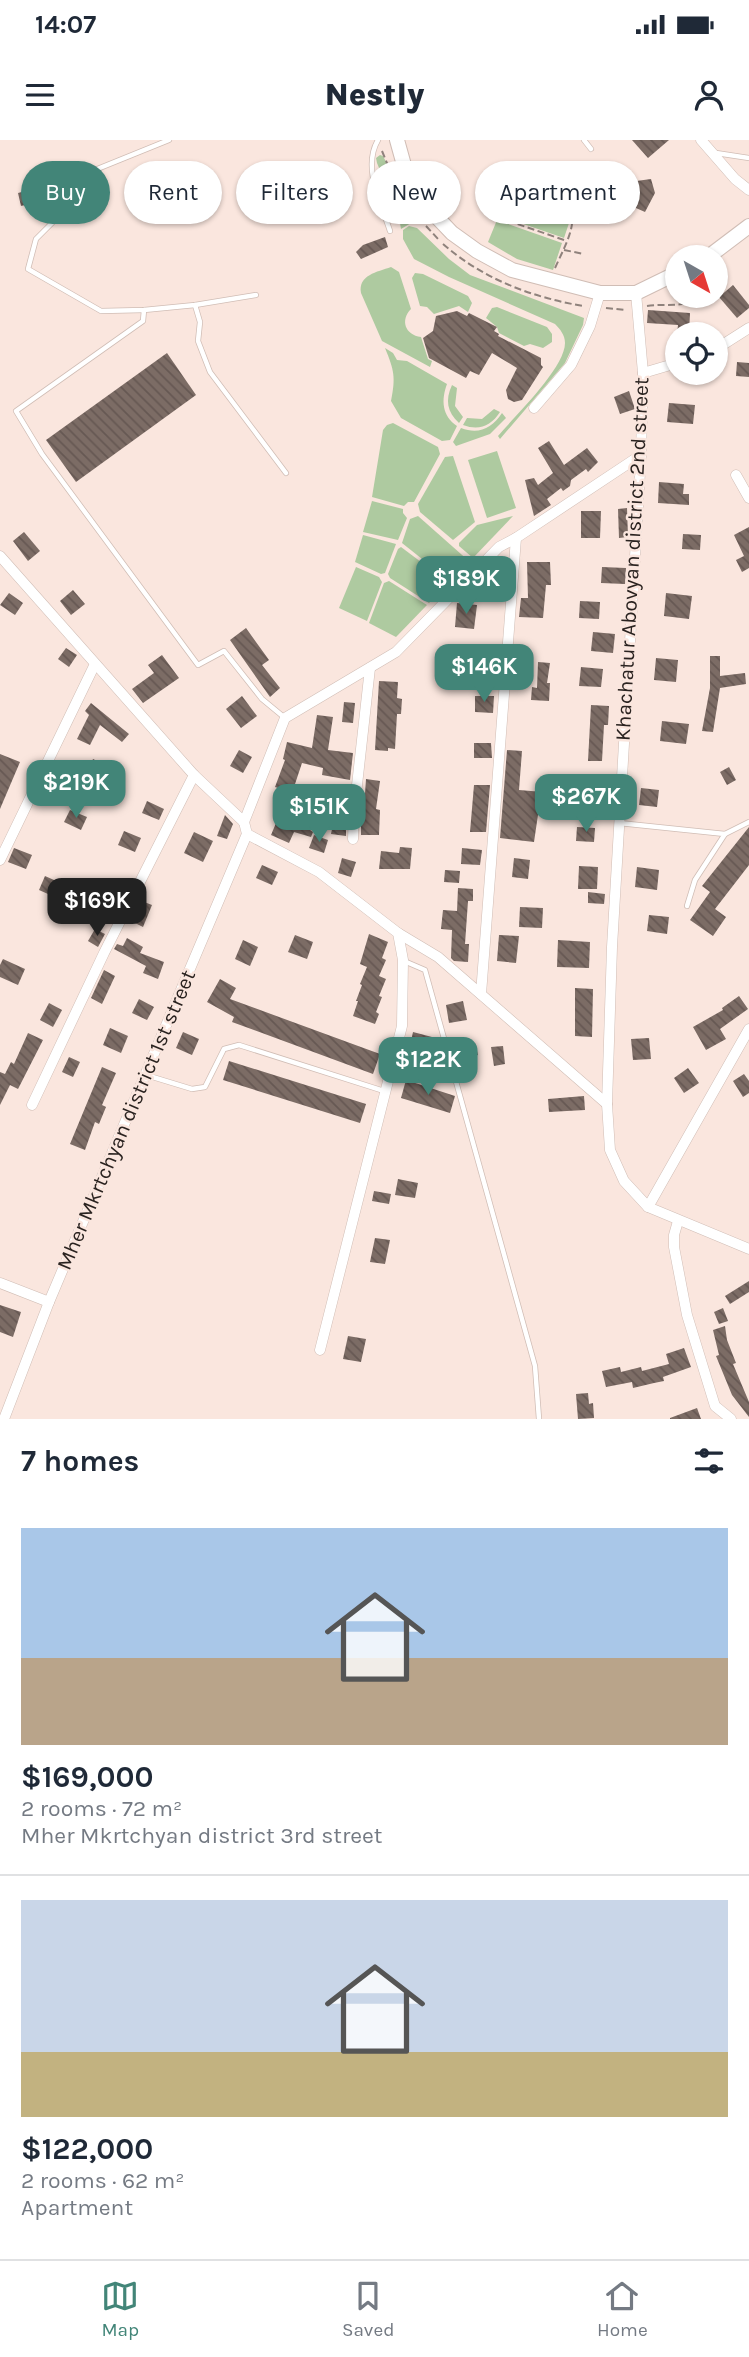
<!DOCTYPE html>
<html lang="en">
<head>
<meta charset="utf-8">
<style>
  body { margin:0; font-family:Karla,sans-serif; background:#f6f6f7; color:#1f2937; height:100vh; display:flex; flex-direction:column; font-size:26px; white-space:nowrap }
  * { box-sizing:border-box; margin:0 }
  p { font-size:23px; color:#747a83 }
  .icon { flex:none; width:38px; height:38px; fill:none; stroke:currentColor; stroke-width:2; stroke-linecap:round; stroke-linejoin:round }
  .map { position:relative; height:1279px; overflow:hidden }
  .sheet { display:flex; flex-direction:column; background:#fff; flex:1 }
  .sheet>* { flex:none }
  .hud { position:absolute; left:21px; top:21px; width:707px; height:63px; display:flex; gap:14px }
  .needle { width:46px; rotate:141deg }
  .tools { position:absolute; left:665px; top:105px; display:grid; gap:14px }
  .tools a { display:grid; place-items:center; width:63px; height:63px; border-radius:50%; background:#fff; box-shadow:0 2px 5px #0004; font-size:35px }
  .price { position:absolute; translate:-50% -60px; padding:0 16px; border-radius:14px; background:#428578; color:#fff; font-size:23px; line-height:46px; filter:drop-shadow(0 2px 4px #0008) }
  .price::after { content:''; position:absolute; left:50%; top:42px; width:21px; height:16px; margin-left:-10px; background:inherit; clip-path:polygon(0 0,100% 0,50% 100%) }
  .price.on { background:#222; color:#fff }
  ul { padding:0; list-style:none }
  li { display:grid; align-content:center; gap:14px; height:371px; padding:0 21px }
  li+li { border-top:2px solid #e0e1e3 }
  li span { display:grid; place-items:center; height:217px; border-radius:0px; color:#555 }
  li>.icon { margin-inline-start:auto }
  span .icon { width:126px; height:126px; fill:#fffc; stroke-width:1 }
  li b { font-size:30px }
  h2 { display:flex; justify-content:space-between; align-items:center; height:84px; padding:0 21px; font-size:30px }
  .tag { padding:0 24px; border-radius:32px; background:#fff; box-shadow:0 2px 5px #0004; font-size:24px; line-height:63px }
  .tag.on { background:#428578; color:#fff }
  .status { display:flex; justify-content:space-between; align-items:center; height:49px; padding:0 35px; background:#fff; direction:ltr }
  .status svg { height:19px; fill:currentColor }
  header { display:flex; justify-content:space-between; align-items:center; height:91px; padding:0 21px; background:#fff; font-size:32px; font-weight:800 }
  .menu { display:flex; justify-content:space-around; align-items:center; height:98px; border-top:2px solid #e0e1e3; background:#fff; font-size:19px; color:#747a83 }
  .menu a { display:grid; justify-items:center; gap:4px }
  .menu .on { color:#428578 }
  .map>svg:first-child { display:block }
</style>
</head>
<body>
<div class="status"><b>14:07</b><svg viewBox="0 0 49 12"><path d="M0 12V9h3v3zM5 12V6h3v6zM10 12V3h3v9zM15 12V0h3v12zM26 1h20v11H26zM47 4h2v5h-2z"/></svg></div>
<header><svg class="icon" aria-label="menu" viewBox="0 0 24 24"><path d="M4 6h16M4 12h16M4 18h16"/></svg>Nestly<svg class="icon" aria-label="person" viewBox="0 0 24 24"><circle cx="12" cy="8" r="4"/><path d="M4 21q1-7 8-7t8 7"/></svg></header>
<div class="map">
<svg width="749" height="1279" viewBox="0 0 749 1279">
  <defs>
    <pattern id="building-back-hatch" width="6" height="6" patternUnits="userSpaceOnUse" patternTransform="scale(1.75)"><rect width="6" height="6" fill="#7c6c65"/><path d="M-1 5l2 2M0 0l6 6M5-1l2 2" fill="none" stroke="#665853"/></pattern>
  </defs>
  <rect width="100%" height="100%" fill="#fae6de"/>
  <g fill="#aecaa0">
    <polygon points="380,15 383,16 418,84 411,83 401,89 400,83 404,78 398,73 377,23 376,18"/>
    <polygon points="555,51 566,60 570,80 564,98 506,78 538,60 542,64"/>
    <polygon points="497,80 562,103 553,130 517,119 488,102"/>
    <path d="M409,86L417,88L449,119L470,135L584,178L583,185L565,223L500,299L498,296C514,277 565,228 565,203C565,195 560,189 555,184L449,137L414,119L403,99V90Z"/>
    <path d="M391,127L399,132L411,169C400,180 405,195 421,197L428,219L432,221L430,227L382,201L361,153C358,135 377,132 391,127Z"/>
    <polygon points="415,133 423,134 468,156 472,163 468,172 459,166 434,174 427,167 420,166 412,138"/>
    <polygon points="497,167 547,187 552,194 552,202 543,208 530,204 524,206 499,193 497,187 486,178 492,168"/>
    <path d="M385,208L393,213L397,220L407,221L447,244C441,260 442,276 457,286L450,300L442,301L401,278L391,261C396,237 394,230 385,208Z"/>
    <path d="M452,245L457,248L455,266L463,277L459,283C447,272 445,260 452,245Z"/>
    <path d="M494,269L500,272C491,286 479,291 463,285L467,278L482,279Z"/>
    <path d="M502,273L506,278L490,294L456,306L453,302L461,288C479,295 492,288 502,273Z"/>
    <polygon points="393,283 438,307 440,314 414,362 408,362 404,366 372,357 383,290 387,285"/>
    <polygon points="497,311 516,368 487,378 468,320"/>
    <polygon points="453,316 475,382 453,400 420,372 418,364 445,317"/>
    <polygon points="372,361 403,369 403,373 407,378 398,400 363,392"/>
    <polygon points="418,376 470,422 451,442 402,403 410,379"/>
    <polygon points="513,376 473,418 459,406 459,403 477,385"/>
    <polygon points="363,395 396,404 385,433 381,434 355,422"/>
    <polygon points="401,407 449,443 429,463 390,438 388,434 398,409"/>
    <polygon points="356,427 379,437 382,442 367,481 339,468"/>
    <polygon points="389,441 427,465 396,497 369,483 384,443"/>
  </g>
  <g fill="url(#building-back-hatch)">
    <polygon points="632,0 669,0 648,18"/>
    <polygon points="567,35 589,44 584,54 563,45"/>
    <polygon points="602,36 626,48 629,42 651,39 655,53 645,72 595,50"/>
    <polygon points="34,49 37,62 21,66 18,53"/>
    <polygon points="385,97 388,107 361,119 356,112 363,105"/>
    <polygon points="733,145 749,165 749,168 737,178 719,157"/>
    <polygon points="648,170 690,173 689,194 677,194 678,185 647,183"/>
    <polygon points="457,171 467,176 469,173 497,187 494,191 499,194 498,196 541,218 541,225 543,227 522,260 514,262 508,259 506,250 517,228 492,213 479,235 470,231 466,238 429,218 423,198 433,191 436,176"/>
    <polygon points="167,213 196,255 76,342 46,300"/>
    <polygon points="737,222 749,223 749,237 736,236"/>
    <polygon points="629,251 635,269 620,274 614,257"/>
    <polygon points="669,263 695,265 693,284 667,282"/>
    <polygon points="549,301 564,325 587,308 598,322 588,332 586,329 571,340 570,346 563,351 561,348 547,359 551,365 534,376 525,340 534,338 538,345 553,333 538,308"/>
    <polygon points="659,342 684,344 683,354 689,354 689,365 658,363"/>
    <polygon points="627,368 628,397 619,398 618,369"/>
    <polygon points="581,371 601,371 600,398 581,398"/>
    <polygon points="749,387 749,428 742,432 736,420 744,416 734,395"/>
    <polygon points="24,392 40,411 28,421 13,401"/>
    <polygon points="683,394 701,395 700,410 682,409"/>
    <polygon points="527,422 550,422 551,445 546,445 543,478 519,477 521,458 528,458"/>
    <polygon points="602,427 626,428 625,444 601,443"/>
    <polygon points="73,450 85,464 71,475 60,461"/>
    <polygon points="9,453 23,463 15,475 0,465"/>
    <polygon points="666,453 692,456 689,479 664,476"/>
    <polygon points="580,461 600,462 599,479 579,478"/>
    <polygon points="457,463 477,465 474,489 455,487"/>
    <polygon points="246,488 269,520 262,525 280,548 270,557 230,500"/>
    <polygon points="593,492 615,494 613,513 591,511"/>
    <polygon points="66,508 77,515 69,527 58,519"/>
    <polygon points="473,509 496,510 496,530 473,529"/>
    <polygon points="162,515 179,538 143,563 132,549 154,533 148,525"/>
    <polygon points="710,516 720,516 720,536 745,533 746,544 720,548 713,592 702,591 710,548"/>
    <polygon points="656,518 678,520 676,542 654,540"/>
    <polygon points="538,522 550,523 547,543 550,543 549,561 531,560 532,547 537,548"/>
    <polygon points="581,527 603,529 601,547 579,546"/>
    <polygon points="379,541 398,542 397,558 402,559 401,574 397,574 395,609 388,608 388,611 375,610"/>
    <polygon points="242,556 257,576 241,588 226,569"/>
    <polygon points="475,556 494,556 493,573 475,572"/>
    <polygon points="344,562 355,563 353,583 342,582"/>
    <polygon points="91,563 129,594 122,602 100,585 90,605 77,599 89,575 85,571"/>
    <polygon points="591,565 609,566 608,585 604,585 602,621 588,621"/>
    <polygon points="317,575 333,577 328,610 353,613 350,640 322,635 323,628 302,623 292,653 275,647 285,620 283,619 287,602 312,608"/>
    <polygon points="662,581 689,584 686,604 660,601"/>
    <polygon points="474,603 491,603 492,618 474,618"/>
    <polygon points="239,610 252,617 243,633 230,626"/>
    <polygon points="507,610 522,611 519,650 555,653 554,669 539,668 534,702 500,698"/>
    <polygon points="0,614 20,622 0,669"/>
    <polygon points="93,619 109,627 99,650 83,642"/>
    <polygon points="729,627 736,640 727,645 720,632"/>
    <polygon points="366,639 380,641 376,669 380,670 379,695 361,695 361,683 363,683"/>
    <polygon points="57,642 71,649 65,661 51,654"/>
    <polygon points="474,645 490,645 486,692 470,692"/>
    <polygon points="592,646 607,647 606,660 591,659"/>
    <polygon points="641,648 659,650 657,667 639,665"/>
    <polygon points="147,661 164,669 159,680 142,673"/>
    <polygon points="70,670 87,677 81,690 64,682"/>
    <polygon points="225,675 233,684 227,699 217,696"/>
    <polygon points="279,676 301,686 304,677 314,680 310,690 313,692 311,697 294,692 289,703 271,695"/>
    <polygon points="334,679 346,681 346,696 331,694"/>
    <polygon points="577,687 595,688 594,702 576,701"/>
    <polygon points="749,687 749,725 715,769 726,777 713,796 690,780 710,752 702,746"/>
    <polygon points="124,691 141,698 135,712 118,705"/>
    <polygon points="194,692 213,701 203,722 184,713"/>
    <polygon points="314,695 328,700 324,713 309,708"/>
    <polygon points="400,707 412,708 410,729 379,729 381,711 399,713"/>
    <polygon points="14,708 32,715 26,729 8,722"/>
    <polygon points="462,708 482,710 480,725 461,724"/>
    <polygon points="342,718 356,722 351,737 338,733"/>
    <polygon points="514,718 530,720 528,739 512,737"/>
    <polygon points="262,725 278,732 272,745 256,738"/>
    <polygon points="579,726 598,727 597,749 578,749"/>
    <polygon points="637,727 659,730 657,750 635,747"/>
    <polygon points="445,730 460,731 459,743 444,742"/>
    <polygon points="45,736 63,744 57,758 39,750"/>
    <polygon points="458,748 473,749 473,761 468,761 465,804 469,804 468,822 454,821 451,818 452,790 441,789 443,770 457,771"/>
    <polygon points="588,752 605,754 604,764 588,763"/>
    <polygon points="139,760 152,765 143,787 129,780"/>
    <polygon points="520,767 543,768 542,788 519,787"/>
    <polygon points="649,775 669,777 667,794 647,791"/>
    <polygon points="95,789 105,794 98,807 88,801"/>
    <polygon points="369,794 388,802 382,818 386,820 379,836 386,839 379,856 382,857 376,872 379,874 375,884 353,876 358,861 356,861 362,845 360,844 367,827 360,824"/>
    <polygon points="295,795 313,802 307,819 288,812"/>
    <polygon points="499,795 519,796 516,823 497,821"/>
    <polygon points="127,798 143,807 140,813 164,822 158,839 143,833 146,826 114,809 117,804 123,806"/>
    <polygon points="243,800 258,807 250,826 235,819"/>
    <polygon points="558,800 590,802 589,828 557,827"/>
    <polygon points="3,819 25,829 18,845 0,837 0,825"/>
    <polygon points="104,830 115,836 102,864 91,858"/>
    <polygon points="220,839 236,848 230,859 380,914 373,934 232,882 234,877 207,862"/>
    <polygon points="575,848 593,849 592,897 575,896"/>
    <polygon points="739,856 748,869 720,889 726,899 706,910 693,887 723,870 722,868"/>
    <polygon points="139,859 154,867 147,880 132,873"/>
    <polygon points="463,861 467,880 449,883 446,865"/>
    <polygon points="49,863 62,870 53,887 40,880"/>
    <polygon points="110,888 128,896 121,913 103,905"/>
    <polygon points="183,892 199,899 192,915 176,908"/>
    <polygon points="413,892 432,897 428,911 410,906"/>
    <polygon points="28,893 43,900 18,949 10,945 0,965 0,932 5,934 11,922 14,924"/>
    <polygon points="649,898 651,919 633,920 631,899"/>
    <polygon points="475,903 478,915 460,920 456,908"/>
    <polygon points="503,906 505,924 494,926 491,907"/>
    <polygon points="69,917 80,922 73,937 62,932"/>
    <polygon points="229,921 366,964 360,983 223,940"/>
    <polygon points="102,927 116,933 102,965 106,967 99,984 95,982 85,1010 70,1004"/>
    <polygon points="688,928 699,943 684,953 674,938"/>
    <polygon points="744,934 749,941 749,953 743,957 733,941"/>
    <polygon points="406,940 455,956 450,973 401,958"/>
    <polygon points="584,956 585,970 549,972 548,959"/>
    <polygon points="398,1039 418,1043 415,1058 395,1055"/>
    <polygon points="374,1051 391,1054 389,1064 372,1061"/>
    <polygon points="375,1098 390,1100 385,1124 370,1122"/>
    <polygon points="749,1141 749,1152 730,1164 725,1156"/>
    <polygon points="0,1165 21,1172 13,1197 0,1192"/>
    <polygon points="723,1168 728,1181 719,1184 714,1172"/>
    <polygon points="725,1186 727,1200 736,1223 733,1224 749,1262 749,1277 732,1255 716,1216 719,1215 713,1190"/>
    <polygon points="348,1196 366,1199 361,1222 343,1219"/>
    <polygon points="684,1208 691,1227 663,1237 664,1241 654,1243 633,1248 632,1242 606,1247 602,1231 620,1227 621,1232 641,1227 642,1231 669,1224 666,1214"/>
    <polygon points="588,1253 589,1264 593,1263 594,1278 578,1279 576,1254"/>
    <polygon points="697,1268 701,1279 670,1279 670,1278"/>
  </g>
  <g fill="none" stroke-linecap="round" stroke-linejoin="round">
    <defs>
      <g id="lane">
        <polyline points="169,0 80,36 64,71 36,99 28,129 101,171 144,170 195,165 256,155"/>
        <path d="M378,0C362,27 381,63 390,91"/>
        <polyline points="584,0 591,9"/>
        <polyline points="716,13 749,18"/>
        <polyline points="38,30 80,36"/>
        <polyline points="195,165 200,182 198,201 210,232 286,333"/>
        <polyline points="144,170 143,181 16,271 42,314 198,525 224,511 262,559 285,578"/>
        <polyline points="619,683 725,694 695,740 687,766"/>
        <polyline points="725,694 749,682"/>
        <polyline points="404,821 425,830 535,1226 539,1279"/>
        <polyline points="146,935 192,949 205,947 224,909 239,905 384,951"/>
      </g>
      <g id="street">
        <polyline points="701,0 735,39 749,50"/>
        <polyline points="636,153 643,233 641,315 612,807 607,964 610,1010 624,1041 648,1067 749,1109"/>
        <polyline points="716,209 749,188"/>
        <polyline points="643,233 677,223"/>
        <polyline points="534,268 571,225 590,186 600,153"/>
        <polyline points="736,335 749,358"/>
        <polyline points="0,416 194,635 244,682"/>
        <polyline points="244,682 285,578 396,512 499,407 516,398 641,315"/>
        <polyline points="247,694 319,732 398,793 403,820 402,886 320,1210"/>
        <polyline points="353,699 354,672 370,528"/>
        <polyline points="0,720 95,524"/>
        <polyline points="398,793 438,817 607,964"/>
        <polyline points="481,854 516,398"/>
        <polyline points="32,965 104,813 194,635"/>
        <polyline points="648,1067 749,889"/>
        <polyline points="678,1081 674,1095 674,1107 687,1175 715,1266 731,1279"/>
        <polyline points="0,1143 49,1162"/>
        <polyline points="4,1279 49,1162 247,694 244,682"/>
      </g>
      <g id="secondary">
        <polyline points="397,0 407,36 431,71 452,93 477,111 512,130 600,153 636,153 677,133"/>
        <polyline points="708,117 749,86"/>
      </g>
    </defs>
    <use href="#lane" stroke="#d0bdb5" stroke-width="6"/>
    <use href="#street" stroke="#d0bdb5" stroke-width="11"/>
    <use href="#secondary" stroke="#d0bdb5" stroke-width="16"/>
    <g stroke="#8f827c" stroke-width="2" stroke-dasharray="7 3.5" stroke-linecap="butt">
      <polyline points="382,11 393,38"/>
      <polyline points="539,57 500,78 567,101"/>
      <polyline points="407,61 416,74"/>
      <polyline points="426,86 439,100"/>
      <path d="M443,104C483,139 531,157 583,166"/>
      <polyline points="564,110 584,114"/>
      <polyline points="688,117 696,112"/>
      <path d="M555,128C568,99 586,72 556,49"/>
      <path d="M647,166C667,163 686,169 702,156"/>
      <polyline points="606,168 625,170"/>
    </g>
    <use href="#lane" stroke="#fff" stroke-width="4.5"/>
    <use href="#street" stroke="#fff" stroke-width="10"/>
    <use href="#secondary" stroke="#fff" stroke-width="14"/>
  </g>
  <g text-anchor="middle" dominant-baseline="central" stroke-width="5" stroke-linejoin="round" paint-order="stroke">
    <g font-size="21" fill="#2a2320" stroke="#fae6de">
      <text transform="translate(632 419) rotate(-87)">Khachatur Abovyan district 2nd street</text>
      <text transform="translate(126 980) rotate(-67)">Mher Mkrtchyan district 1st street</text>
    </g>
  </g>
</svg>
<div class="tools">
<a><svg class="needle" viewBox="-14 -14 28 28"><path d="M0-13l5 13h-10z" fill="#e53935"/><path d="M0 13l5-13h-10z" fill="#747a83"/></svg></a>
<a><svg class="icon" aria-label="locate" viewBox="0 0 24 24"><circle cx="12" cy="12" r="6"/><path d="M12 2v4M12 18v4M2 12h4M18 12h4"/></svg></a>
</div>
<b class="price" style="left:466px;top:476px">$189K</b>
<b class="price" style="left:484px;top:564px">$146K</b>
<b class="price" style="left:76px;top:680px">$219K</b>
<b class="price" style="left:586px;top:694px">$267K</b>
<b class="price" style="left:319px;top:704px">$151K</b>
<b class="price on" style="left:97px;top:798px">$169K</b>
<b class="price" style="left:428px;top:957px">$122K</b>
<div class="hud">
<a class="tag on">Buy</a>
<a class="tag">Rent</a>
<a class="tag">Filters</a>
<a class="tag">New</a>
<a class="tag">Apartment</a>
</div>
</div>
<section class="sheet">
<h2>7 homes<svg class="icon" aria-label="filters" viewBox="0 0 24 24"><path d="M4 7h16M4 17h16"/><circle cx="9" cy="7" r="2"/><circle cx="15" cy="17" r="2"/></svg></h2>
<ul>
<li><span style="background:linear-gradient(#a9c7e8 60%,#b9a48a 0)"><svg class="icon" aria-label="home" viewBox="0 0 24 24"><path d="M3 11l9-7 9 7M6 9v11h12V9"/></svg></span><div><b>$169,000</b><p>2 rooms · 72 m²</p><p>Mher Mkrtchyan district 3rd street</p></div></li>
<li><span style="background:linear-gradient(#c9d6e8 70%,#c2b280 0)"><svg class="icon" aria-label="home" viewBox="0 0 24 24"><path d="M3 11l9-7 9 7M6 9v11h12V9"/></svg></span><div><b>$122,000</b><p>2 rooms · 62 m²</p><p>Apartment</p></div></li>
</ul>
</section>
<nav class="menu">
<a class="on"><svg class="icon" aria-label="map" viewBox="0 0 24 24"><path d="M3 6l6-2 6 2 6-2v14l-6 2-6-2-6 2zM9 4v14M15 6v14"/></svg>Map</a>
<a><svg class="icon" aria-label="saved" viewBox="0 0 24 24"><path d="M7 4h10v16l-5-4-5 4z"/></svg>Saved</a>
<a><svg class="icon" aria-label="home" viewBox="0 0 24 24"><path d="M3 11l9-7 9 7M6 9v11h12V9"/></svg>Home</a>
</nav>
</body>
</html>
